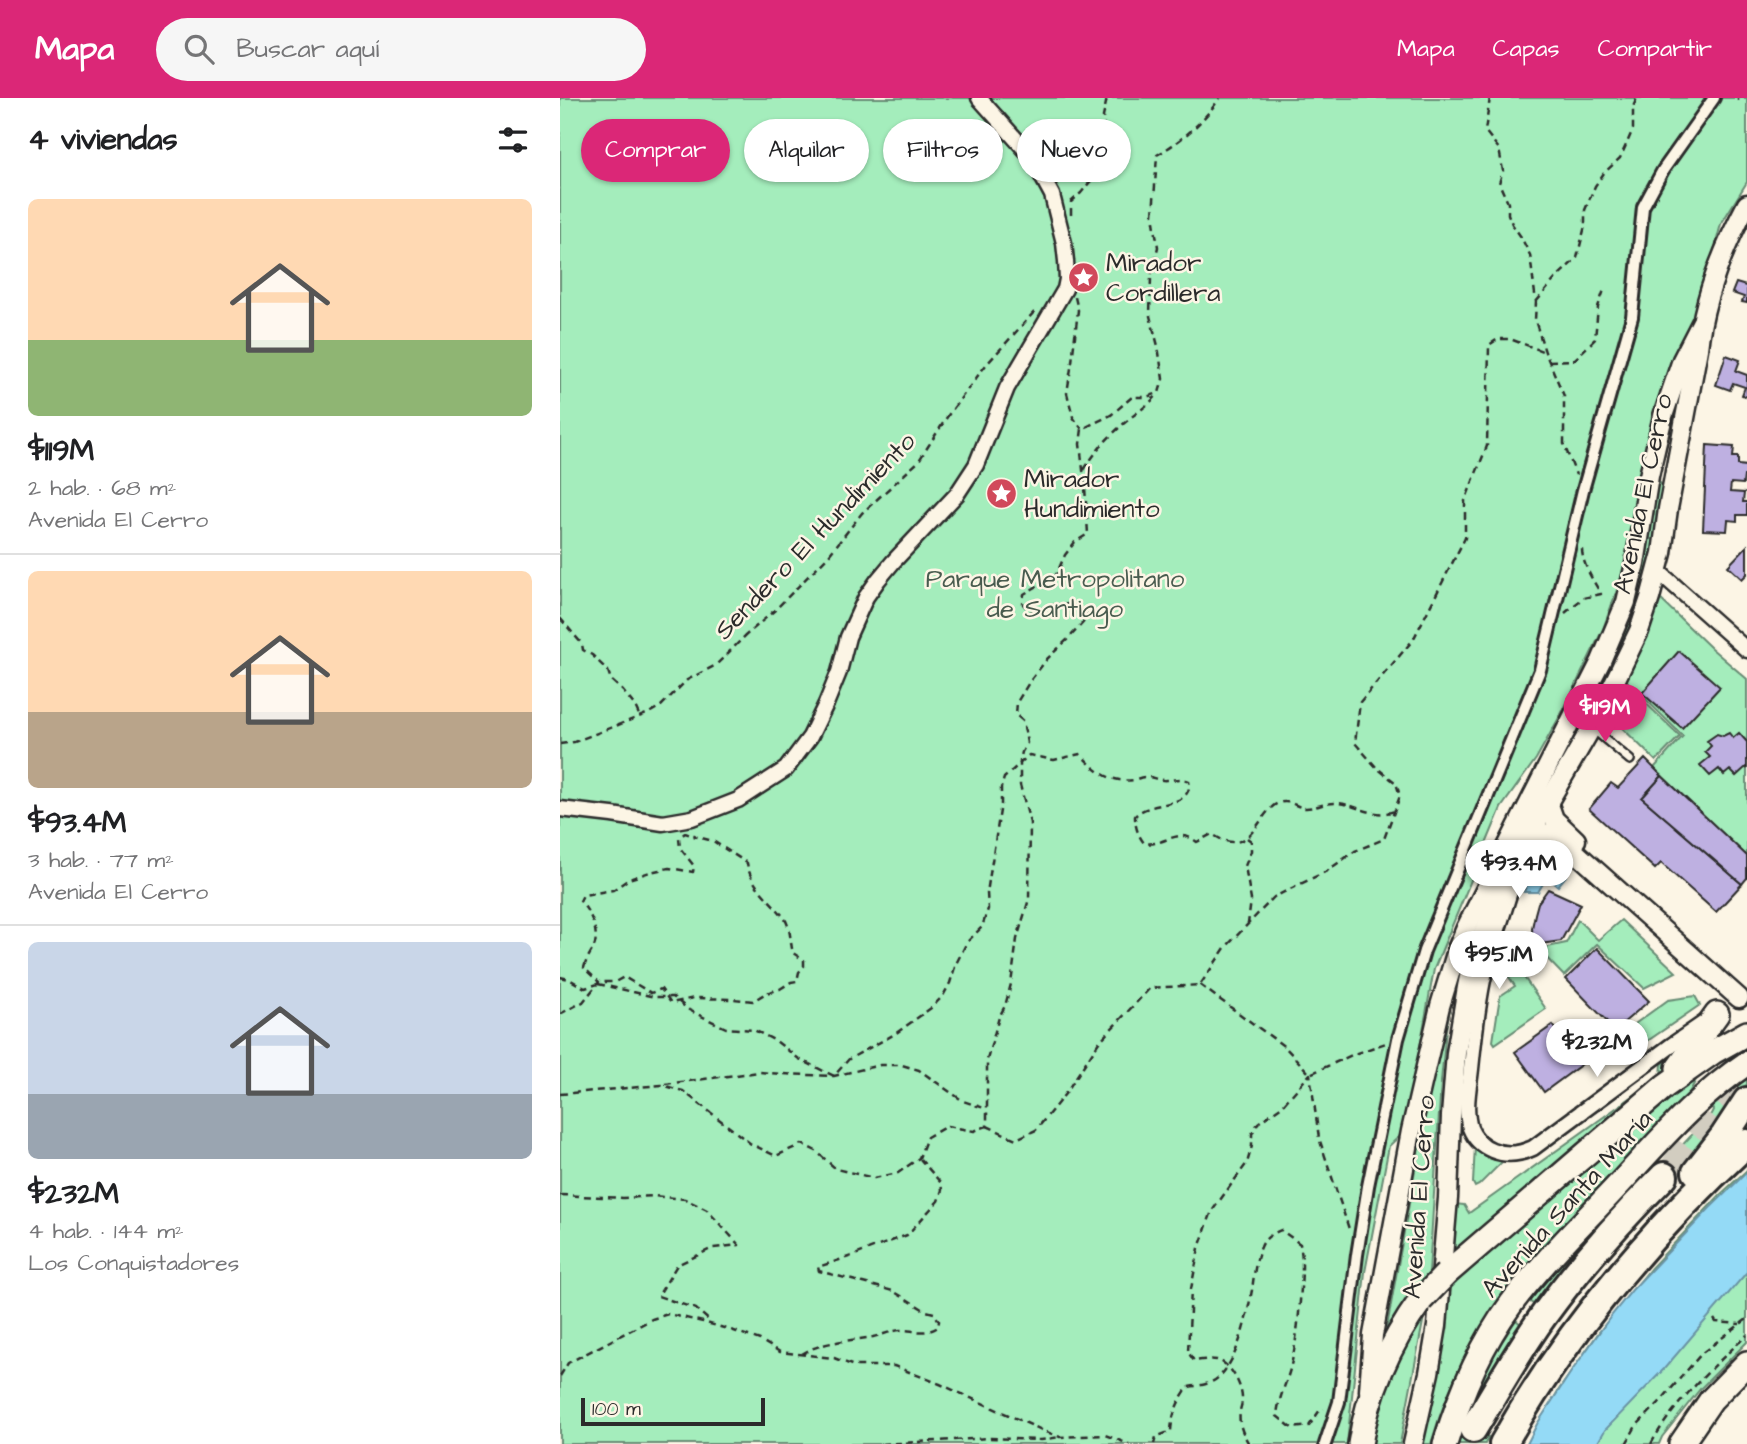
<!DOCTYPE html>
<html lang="es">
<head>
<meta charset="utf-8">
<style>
  body { margin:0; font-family:"Architects Daughter",sans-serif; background:#f6f6f6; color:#202124; height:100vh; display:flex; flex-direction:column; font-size:26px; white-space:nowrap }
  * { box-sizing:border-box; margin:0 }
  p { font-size:23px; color:#757577 }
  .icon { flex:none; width:38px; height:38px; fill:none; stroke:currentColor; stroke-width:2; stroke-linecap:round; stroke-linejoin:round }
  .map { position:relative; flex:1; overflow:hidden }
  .panel { display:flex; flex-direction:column; background:#fff; width:560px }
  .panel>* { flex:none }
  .guide { position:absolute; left:21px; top:21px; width:665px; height:63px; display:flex; gap:14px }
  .scale { position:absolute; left:21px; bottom:18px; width:184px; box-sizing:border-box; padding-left:7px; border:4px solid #2b2b2b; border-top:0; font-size:19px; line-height:24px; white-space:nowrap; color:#2b2b2b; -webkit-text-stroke:5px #fcf5e5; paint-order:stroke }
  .price { position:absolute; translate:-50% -60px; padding:0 16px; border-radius:24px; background:#fff; color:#222; font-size:23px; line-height:46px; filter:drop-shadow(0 2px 4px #0008) }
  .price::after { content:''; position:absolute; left:50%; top:42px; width:21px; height:16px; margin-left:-10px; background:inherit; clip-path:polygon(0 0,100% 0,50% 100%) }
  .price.current { background:#db2777; color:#fff }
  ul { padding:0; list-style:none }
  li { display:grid; align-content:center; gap:14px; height:371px; padding:0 28px }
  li+li { border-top:2px solid #e0e0e0 }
  li span { display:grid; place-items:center; height:217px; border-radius:10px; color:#555 }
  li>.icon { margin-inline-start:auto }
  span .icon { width:126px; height:126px; fill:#fffc; stroke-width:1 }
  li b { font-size:30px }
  h2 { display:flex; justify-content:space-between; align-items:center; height:84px; padding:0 28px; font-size:30px }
  .pill { padding:0 24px; border-radius:32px; background:#fff; box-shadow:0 2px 5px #0004; font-size:24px; line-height:63px }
  .pill.current { background:#db2777; color:#fff }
  header { display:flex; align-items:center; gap:42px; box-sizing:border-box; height:98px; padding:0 35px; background:#db2777; color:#fff }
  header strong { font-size:33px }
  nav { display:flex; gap:38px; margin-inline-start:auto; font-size:24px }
  .search { width:490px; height:63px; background:#f6f6f6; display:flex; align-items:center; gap:18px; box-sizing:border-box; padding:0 24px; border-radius:38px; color:#757577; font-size:26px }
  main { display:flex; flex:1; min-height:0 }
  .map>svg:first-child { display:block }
</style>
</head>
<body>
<header>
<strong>Mapa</strong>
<div class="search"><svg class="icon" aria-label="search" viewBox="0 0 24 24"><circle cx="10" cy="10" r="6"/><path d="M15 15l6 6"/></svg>Buscar aquí</div>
<nav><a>Mapa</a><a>Capas</a><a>Compartir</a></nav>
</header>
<main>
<section class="panel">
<h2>4 viviendas<svg class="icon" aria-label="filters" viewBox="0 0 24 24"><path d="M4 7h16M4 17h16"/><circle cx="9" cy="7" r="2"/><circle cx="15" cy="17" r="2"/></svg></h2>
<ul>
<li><span style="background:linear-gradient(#ffd9b3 65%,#8fb573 0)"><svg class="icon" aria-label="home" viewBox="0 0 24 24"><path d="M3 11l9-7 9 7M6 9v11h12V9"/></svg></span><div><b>$119M</b><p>2 hab. · 68 m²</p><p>Avenida El Cerro</p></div></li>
<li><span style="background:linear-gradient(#ffd9b3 65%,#b9a48a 0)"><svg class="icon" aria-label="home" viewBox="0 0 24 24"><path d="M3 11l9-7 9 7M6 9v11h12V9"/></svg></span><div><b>$93.4M</b><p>3 hab. · 77 m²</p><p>Avenida El Cerro</p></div></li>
<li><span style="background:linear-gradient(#c9d6e8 70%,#9aa5b1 0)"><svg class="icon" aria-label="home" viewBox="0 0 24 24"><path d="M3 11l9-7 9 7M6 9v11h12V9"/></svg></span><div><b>$232M</b><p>4 hab. · 144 m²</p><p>Los Conquistadores</p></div></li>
</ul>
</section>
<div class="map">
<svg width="1187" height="1346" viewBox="0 0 1187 1346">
  <rect width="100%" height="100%" fill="#fcf5e5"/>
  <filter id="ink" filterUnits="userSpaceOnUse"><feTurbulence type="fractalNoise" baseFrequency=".0143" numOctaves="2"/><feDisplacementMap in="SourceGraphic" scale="14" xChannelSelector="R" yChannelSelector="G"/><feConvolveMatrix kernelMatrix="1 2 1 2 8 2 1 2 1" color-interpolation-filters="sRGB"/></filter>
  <g filter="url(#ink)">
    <g fill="#a4edbc" stroke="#688c74" stroke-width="2">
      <polygon points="0,0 1187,0 1187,84 1161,126 1137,217 1086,354 1067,460 1058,489 1043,531 1005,609 976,661 941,710 874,871 845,1033 829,1048 805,1174 787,1346 0,1346"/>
      <polygon points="1096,384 1100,385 1103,391 1091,471 1082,508 1070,504"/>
      <polygon points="1096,497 1151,550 1187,581 1187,758 1094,670 1123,638 1065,581"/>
      <polygon points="1076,522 969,729 1000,659 1066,524"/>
      <polygon points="1073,593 1120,638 1096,663 1050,618"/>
      <polygon points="1018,822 1038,842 1061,822 1116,874 1084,890 1037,846 1004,878 978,851 1006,845"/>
      <polygon points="943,849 986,911 935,946 933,943 940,898 955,888 936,860 936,854"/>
      <polygon points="897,875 886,931 881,984 869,1175 855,1194 825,1240 880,932"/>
      <polygon points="1135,898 1140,907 1064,959 1047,946 1108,902"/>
      <polygon points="1119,953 1108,976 894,1155 895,1106 904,1107 909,1115 1101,978 1102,966"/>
      <polygon points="1187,978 1187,986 1144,1054 1126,1065 1118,1064 1110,1055 1114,1051 1118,1052 1151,1016 1153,1012 1151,1007"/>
      <path d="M1137,980L1129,995L966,1168C920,1224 891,1276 871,1346H859L868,1310L880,1271L888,1188L1107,1000Z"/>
      <path d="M915,1048C924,1058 930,1063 944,1062L919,1087L915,1089L913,1085Z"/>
      <polygon points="1094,1066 1096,1068 977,1209 969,1203 987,1181"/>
      <polygon points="1187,1072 1187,1172 1152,1212 1187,1174 1187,1244 1141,1290 1102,1339 1099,1346 968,1346 998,1293 1039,1234 1091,1170 1160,1097"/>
      <polygon points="865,1213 840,1346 811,1346 826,1277"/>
      <polygon points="956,1222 963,1228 907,1327 928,1339 925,1346 896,1346 915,1293 930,1262"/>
    </g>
    <g fill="#94daf6" stroke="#6a94a5" stroke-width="2">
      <polygon points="985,761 1006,778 998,788 987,779 978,794 964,794 975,766 980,767"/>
      <polygon points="1187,1074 1187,1174 1104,1271 1045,1332 1037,1346 967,1346 977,1326 1011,1274 1051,1218 1072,1192 1150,1110"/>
    </g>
    <g fill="#beb0e1" stroke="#2b2b2b" stroke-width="2">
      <polygon points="1176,185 1186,188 1187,185 1187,205 1182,204 1184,199 1172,195"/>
      <polygon points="1166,257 1180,262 1176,273 1187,277 1187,299 1182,297 1185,289 1173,285 1170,292 1156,287"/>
      <polygon points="1147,347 1174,349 1173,359 1178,359 1178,367 1187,368 1187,378 1184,378 1183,386 1171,385 1170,394 1184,395 1183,404 1187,404 1187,417 1177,417 1177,423 1168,422 1167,433 1143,432"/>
      <polygon points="1187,448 1187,476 1182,481 1168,468"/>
      <polygon points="1119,553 1160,589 1122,630 1082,595"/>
      <polygon points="1169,635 1173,640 1179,635 1187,644 1187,671 1186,669 1176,678 1170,672 1164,677 1159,671 1150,678 1140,667 1150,659 1145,654 1151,648 1147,643 1157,636 1163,638"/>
      <polygon points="1085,661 1102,678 1082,700 1182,786 1156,814 1101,765 1095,771 1029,711 1051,685 1058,690"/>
      <polygon points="1102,678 1187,758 1187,780 1182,786 1082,700"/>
      <polygon points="988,791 1021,806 1001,843 973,847 972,830 975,816 978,805"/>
      <polygon points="1037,850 1089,903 1055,932 1006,881"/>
      <polygon points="993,927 1022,966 984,994 955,954"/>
    </g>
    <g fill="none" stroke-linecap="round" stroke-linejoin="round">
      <polyline stroke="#d2cdc0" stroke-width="26" stroke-dasharray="26 13" stroke-linecap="butt" points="1113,1070 1187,951"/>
      <defs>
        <polyline id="service" points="1032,630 1070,662"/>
        <polyline id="pedestrian" points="765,1346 779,1304 797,1157 808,1088 838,941 864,853 980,572 1023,392 1072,219 1083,109 1103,72 1154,0"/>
        <g id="minor">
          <polyline points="1098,473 1187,552"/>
          <polyline points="0,711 52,717 103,725 132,720 178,702 226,671 250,639 266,606 279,574 288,539 306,499 318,482 333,464 397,396 416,367 447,290 505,191 507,181 506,163 504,145 492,97 471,58 419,0"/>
          <path d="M951,790C942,820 931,850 923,882C917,911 914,941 911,971C909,990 904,1011 910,1030C914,1040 922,1048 932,1052C946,1058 960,1056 973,1050L1112,947L1144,925"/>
        </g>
        <g id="tertiary">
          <polyline points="988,704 994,721 1016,742"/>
          <path d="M961,736C978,732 990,734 1004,744L1179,900"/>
          <path d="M914,854L971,734L1036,622L1079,533L1090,500L1102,455L1108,411L1138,251C1143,200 1163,151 1187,106"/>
          <polyline points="809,1293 813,1237 851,1033 880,908 898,849 906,830 1041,563 1066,504 1075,466 1089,378 1103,318 1122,262 1141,225"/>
          <polyline points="853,1346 869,1275 877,1228 888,1100 891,1018 896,955 907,889 916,844"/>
        </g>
        <g id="primary">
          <polyline points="1118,970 1157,916"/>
          <polyline points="887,1175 1105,988 1153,954 1187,935"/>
          <path d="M800,1346C808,1294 830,1245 861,1202"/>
          <path d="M885,1346C900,1296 920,1248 951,1206C984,1162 1025,1123 1062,1083C1101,1041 1139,997 1187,965"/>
          <polyline points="1121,1346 1151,1302 1187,1265"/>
        </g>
        <g id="motorway">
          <polyline points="1136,1074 1164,1038 1187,1003"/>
          <path d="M913,1331C936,1293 958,1253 984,1217C1020,1167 1061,1121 1104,1078"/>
          <path d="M943,1346C1008,1231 1090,1134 1187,1045"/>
        </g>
      </defs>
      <use href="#service" stroke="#2b2b2b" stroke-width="12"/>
      <use href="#pedestrian" stroke="#2b2b2b" stroke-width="16"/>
      <use href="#minor" stroke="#2b2b2b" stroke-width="19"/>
      <use href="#tertiary" stroke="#2b2b2b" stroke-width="23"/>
      <use href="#primary" stroke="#2b2b2b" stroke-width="28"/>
      <use href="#motorway" stroke="#2b2b2b" stroke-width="32"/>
      <g stroke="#2b2b2b" stroke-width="2.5" stroke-dasharray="7 5" stroke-linecap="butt">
        <polyline points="930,0 925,33 939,51 943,73 939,85 948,105 948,116 952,126 961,139 970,157 976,204 975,222 985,254 1004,298 1004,346 1016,377"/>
        <polyline points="1178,0 1178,3"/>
        <polyline points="511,117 511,104 521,95 538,74 546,47 543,19 547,0"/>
        <polyline points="515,199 518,212 512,264 507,295 513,319 522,331"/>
        <polyline points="976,204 996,180 1017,160 1025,128 1025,112 1035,88 1044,75 1060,60 1067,45 1073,31 1073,9 1077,0"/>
        <polyline points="989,263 1014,262 1035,241 1038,209 1044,192"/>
        <path d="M524,372C537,351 549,338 568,322C578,313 588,308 597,297"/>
        <path d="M1005,515L1023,500L1041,496C1033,482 1021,465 1022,448"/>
        <polyline points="0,520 22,546 23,552 32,557 48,573 51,582 63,593 75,608 80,619"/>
        <polyline points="0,646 14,644 89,615 101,608 127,582 156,567 185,538 215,512 269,457 302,415 358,364 389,316 426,267 476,212"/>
        <polyline points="687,740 691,743 691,753 685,768 691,802 688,826"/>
        <path d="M0,879L9,881L25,890L44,884H55L64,879L91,895L101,891L111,905L134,900L173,901L193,903L206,895L220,891L231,884L237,883L239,874L244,868V862L233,855C230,844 231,831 225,821C212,802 191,790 187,765L153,743L134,738"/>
        <path d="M38,886L95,899H113L129,912L166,930L194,932L216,943L239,961L274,978L289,961L335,936L371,910L383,898L390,885L396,866L407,844L422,829L428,811L427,795L441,706V690L444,680L469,657L494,662L520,656C537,673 548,685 574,682C577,681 581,679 585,679C591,678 599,683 607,682C616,682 620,679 629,683C633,712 590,701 575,718C575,729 578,737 584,745C605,749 617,728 637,744L652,736C696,766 698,703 725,704C732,704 739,710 746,710C756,710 767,704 777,705C798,707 814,721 834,713"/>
        <polyline points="640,887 725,949 750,976 794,956 826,945"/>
        <path d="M0,916L23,904L39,884L24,870C26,862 30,856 34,849C40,834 30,814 20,803L23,797L53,792L69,781L90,774L109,770L133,774L134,768L120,750L119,740L125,735L134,738L135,736"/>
        <polyline points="105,986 200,974 221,976 274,978 320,967 342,967 359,972 403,1003 427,1011"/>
        <path d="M0,996L102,987L123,993L191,1046L216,1058L242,1046L256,1053L276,1071L314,1080L338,1075L359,1060L367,1039L387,1028L414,1033L427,1028V962L439,919L445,908L451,886L457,841L469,801L470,725L460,687V663L462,654L467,645L463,623L456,617L457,604L470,583L487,561L510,539L529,518L513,506L493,507L471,514L463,506L464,496L496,477L505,457L515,444L528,436L525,389L520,346L522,331L551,317L572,299H586L599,295L603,281L598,248L590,218L591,178L598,149L593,117L597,57C624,41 642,25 660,0"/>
        <polyline points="427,1028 456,1041 476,1032 505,996 539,944 590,890 640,887 665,850 714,799 767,773 795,753 824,741 840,698 836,685 817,670 795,645 800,604 853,542 905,440 905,403 927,348 929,247 938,241 950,241 985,254"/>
        <polyline points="0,1097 63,1100 93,1098 125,1101 147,1112 179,1147 153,1150 117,1167 98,1198 136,1211 151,1224"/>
        <polyline points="1154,1221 1156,1224 1180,1226"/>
        <path d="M242,1256C262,1243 289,1243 313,1239C322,1237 331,1233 340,1232C354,1232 366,1237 378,1229L379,1223L374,1215L366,1213L333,1193L259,1173L258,1169L295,1157L347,1137L378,1103L382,1092L381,1085L360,1061"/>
        <polyline points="0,1278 8,1265 92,1221 108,1216 143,1224 174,1233 200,1242 220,1254 274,1260 294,1268 334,1268 380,1286 484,1333 500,1339 545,1337 569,1346"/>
        <polyline points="322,1346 430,1340 481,1342 500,1339"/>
        <path d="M594,1346L596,1339L611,1333C612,1316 618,1303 628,1289C637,1288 647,1287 655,1282C678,1266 687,1218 692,1192C694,1178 695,1163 701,1149C705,1139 712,1136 721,1132L740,1146C743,1161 742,1174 741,1190C739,1217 737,1244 730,1271C726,1286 718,1302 717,1318L732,1330L749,1328L760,1312L764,1311"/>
        <path d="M689,1346C683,1336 678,1326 680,1314C680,1310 682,1307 682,1303C683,1289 671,1265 657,1262C650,1261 641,1262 634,1263L628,1254L631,1191L639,1150L652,1113L687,1065L692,1048V1036L698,1025L722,1008L750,976L759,1040L789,1131"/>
        <polyline points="1066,1346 1076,1328 1098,1306 1142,1255 1187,1221"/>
        <path d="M1091,1346C1115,1303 1152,1270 1187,1237"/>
      </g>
      <use href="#service" stroke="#fcf5e5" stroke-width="7"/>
      <use href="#pedestrian" stroke="#fcf5e5" stroke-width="10"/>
      <use href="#minor" stroke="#fcf5e5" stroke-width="14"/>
      <use href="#tertiary" stroke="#fcf5e5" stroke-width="18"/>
      <use href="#primary" stroke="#fcf5e5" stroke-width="23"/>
      <use href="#motorway" stroke="#fcf5e5" stroke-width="26"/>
      <defs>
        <polyline id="primary-bridge" points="861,1202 887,1175"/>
      </defs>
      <use href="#primary-bridge" stroke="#2b2b2b" stroke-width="28" stroke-linecap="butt"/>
      <use href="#primary-bridge" stroke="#fcf5e5" stroke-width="23"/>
    </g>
  </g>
  <defs>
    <symbol id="sight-disc" viewBox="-11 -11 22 22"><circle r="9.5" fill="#d1495b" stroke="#fcf5e5"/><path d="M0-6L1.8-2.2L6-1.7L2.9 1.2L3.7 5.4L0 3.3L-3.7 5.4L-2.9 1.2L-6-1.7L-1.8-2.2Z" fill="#fff"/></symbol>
  </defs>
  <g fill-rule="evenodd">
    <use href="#sight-disc" x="506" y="162" width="35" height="35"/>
    <use href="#sight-disc" x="424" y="378" width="35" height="35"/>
  </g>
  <g text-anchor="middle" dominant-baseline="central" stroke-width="5" stroke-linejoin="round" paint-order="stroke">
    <g font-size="26" fill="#2b2b2b" stroke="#fcf5e5" text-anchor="start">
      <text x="546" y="165">Mirador<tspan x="546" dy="30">Cordillera</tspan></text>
      <text x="464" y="381">Mirador<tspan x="464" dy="30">Hundimiento</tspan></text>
    </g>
    <g font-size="26" fill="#2b2b2b" stroke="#fcf5e5">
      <text transform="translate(1083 396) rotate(-78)">Avenida El Cerro</text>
      <text transform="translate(255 438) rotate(-46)">Sendero El Hundimiento</text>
      <text transform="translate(859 1099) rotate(-86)">Avenida El Cerro</text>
      <text transform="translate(1007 1106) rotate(-48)">Avenida Santa María</text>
    </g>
    <g font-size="26" fill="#495c4f" stroke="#fcf5e5">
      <text x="495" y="481">Parque Metropolitano<tspan x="495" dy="30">de Santiago</tspan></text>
    </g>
  </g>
</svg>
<div class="scale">100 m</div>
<b class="price current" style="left:1045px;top:646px">$119M</b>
<b class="price" style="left:959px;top:802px">$93.4M</b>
<b class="price" style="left:939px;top:893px">$95.1M</b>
<b class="price" style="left:1037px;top:981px">$232M</b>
<div class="guide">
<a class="pill current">Comprar</a>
<a class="pill">Alquilar</a>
<a class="pill">Filtros</a>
<a class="pill">Nuevo</a>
</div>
</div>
</main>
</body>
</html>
